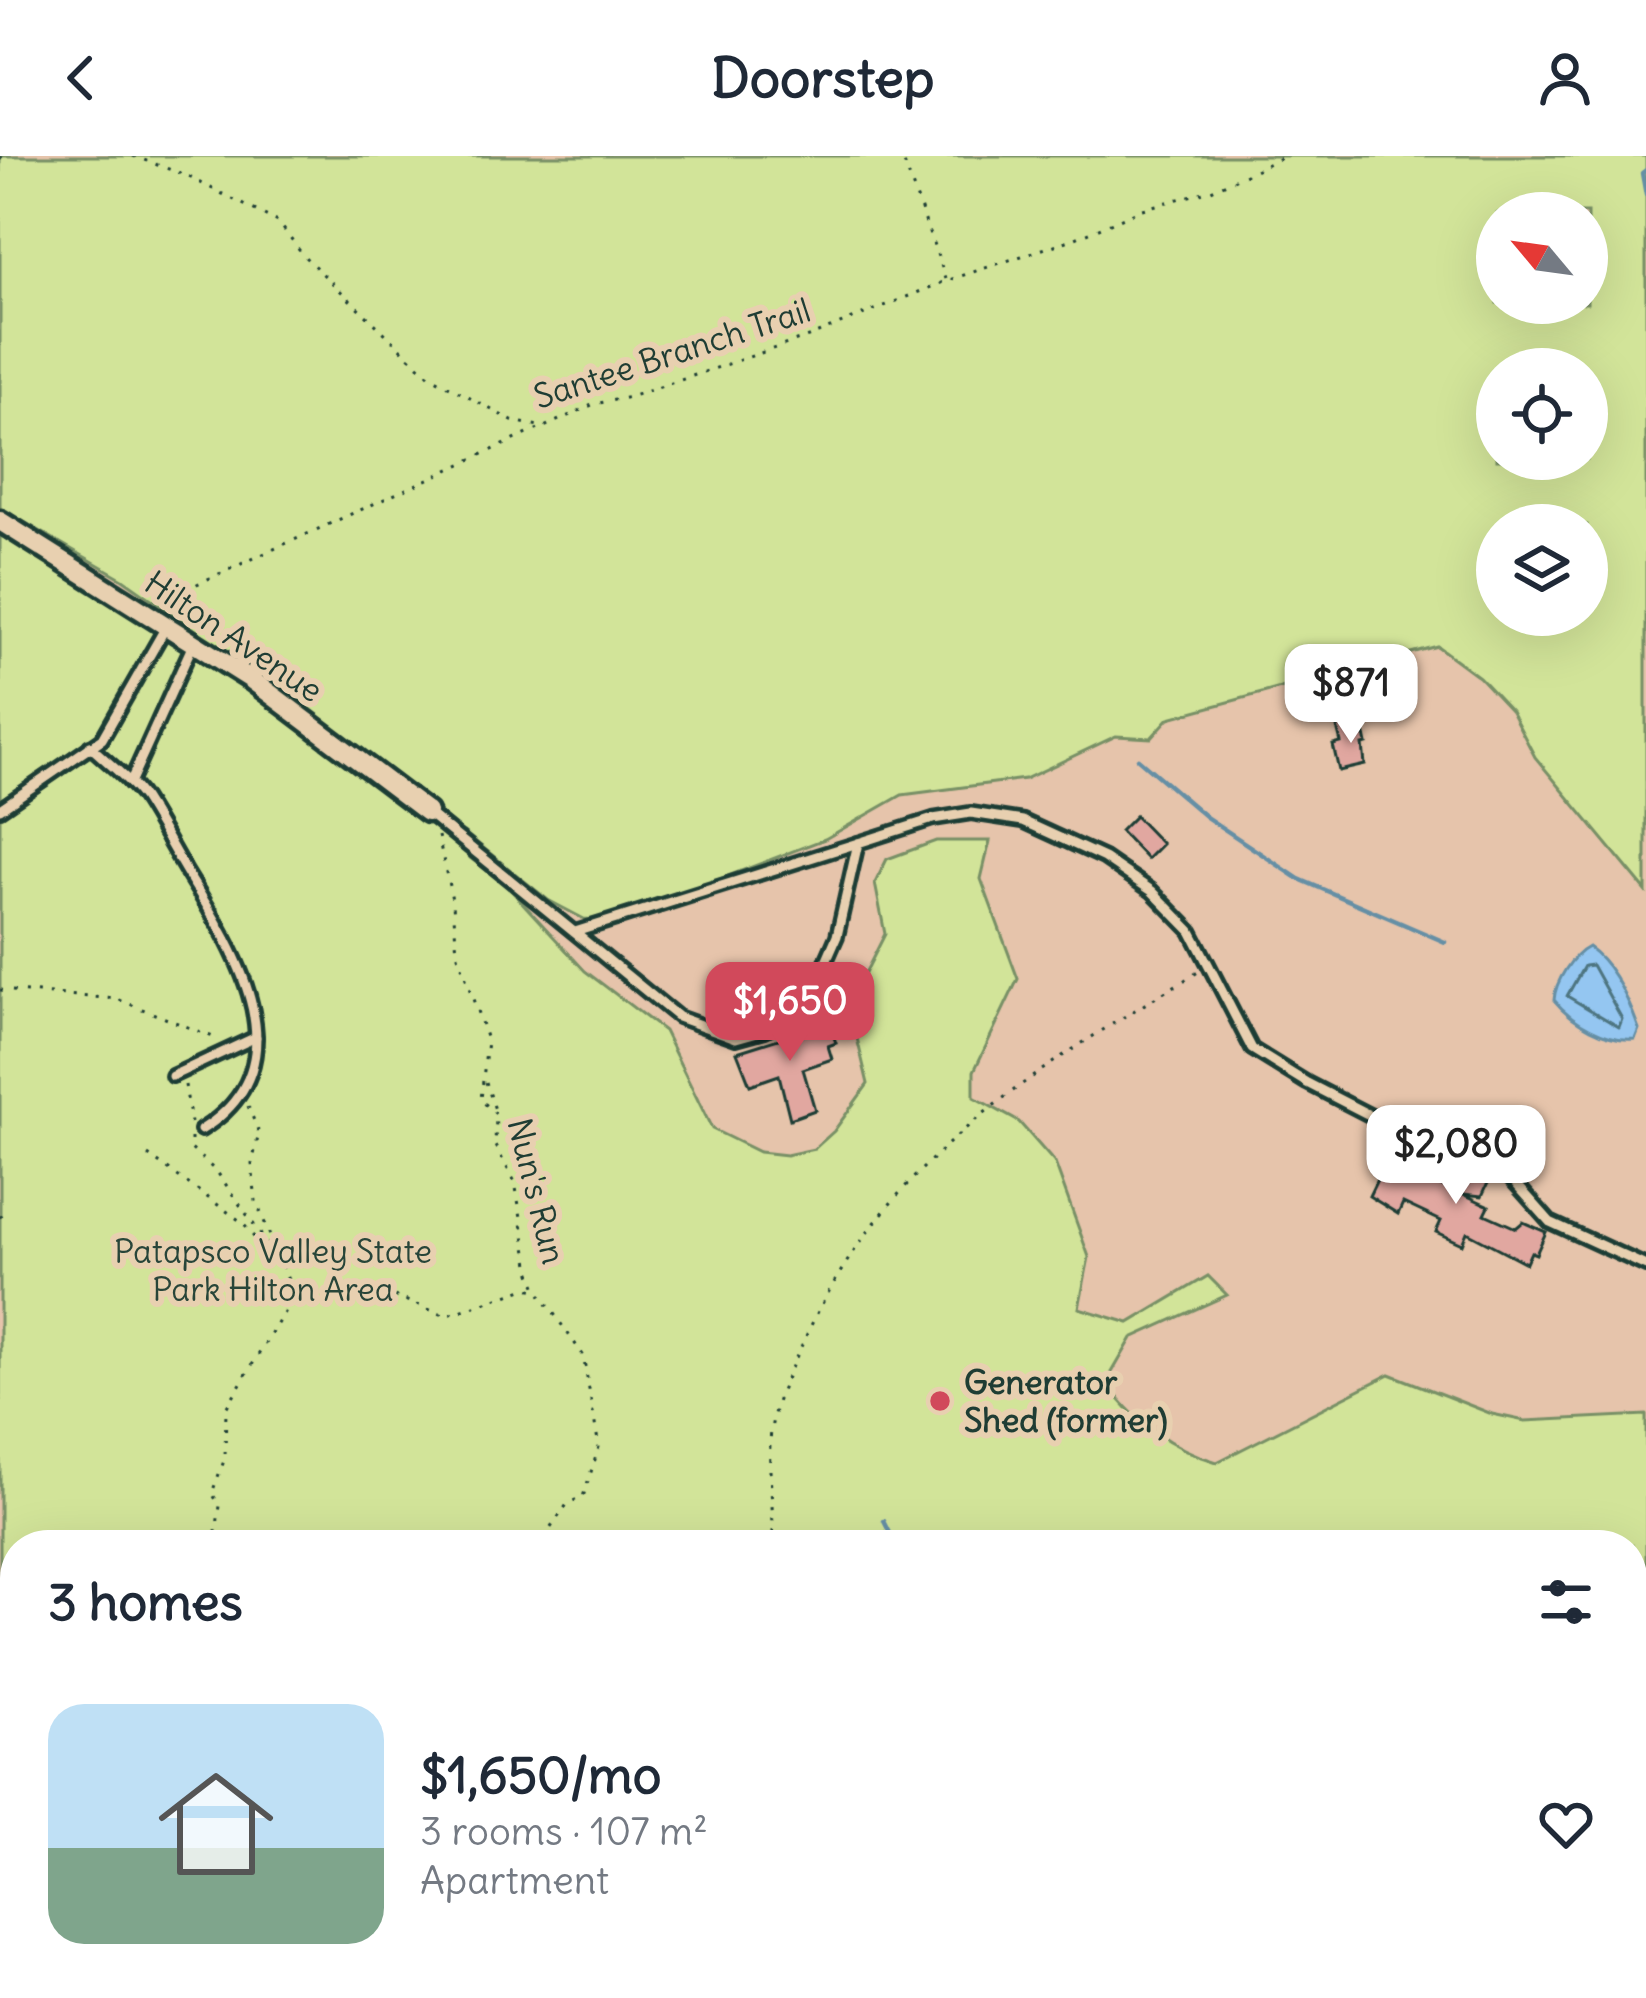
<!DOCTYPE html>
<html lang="en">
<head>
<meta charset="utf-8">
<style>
  body { margin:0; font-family:Delius,sans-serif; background:#f2f2f3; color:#1f2937; height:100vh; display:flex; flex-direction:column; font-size:45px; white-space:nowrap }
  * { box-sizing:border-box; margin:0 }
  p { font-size:39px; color:#747a83 }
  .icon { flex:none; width:66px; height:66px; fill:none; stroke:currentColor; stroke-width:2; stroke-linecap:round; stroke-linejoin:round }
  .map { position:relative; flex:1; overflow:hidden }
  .side { position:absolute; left:0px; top:1374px; width:1647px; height:468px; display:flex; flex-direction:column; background:#fff; border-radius:48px 48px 0 0; box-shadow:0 12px 48px #0002 }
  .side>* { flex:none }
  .needle { width:78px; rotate:299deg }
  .buttons { position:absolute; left:1476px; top:36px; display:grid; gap:24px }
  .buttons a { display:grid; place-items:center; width:132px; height:132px; border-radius:50%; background:#fff; box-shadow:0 12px 48px #0002; font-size:60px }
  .price { position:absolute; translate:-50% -102px; padding:0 27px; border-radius:24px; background:#fff; color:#222; font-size:39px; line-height:78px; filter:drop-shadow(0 3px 6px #0008) }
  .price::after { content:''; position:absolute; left:50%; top:72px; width:36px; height:27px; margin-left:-18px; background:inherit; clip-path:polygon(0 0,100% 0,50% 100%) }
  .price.active { background:#d1495b; color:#fff }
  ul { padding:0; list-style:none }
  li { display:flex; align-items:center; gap:36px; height:300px; padding:0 48px }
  li span { display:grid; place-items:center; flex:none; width:336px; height:240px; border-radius:36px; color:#555 }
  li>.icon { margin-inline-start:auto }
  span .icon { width:144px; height:144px; fill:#fffc; stroke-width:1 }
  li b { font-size:51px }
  h2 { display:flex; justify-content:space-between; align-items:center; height:144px; padding:0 48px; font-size:51px }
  header { display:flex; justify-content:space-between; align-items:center; height:156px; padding:0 48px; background:#fff; font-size:54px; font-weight:700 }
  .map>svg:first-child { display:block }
</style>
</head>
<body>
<header><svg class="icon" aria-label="back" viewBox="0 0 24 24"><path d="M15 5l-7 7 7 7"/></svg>Doorstep<svg class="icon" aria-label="person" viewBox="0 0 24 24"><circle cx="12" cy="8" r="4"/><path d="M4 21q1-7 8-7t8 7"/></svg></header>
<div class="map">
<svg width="1646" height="1842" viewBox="0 0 1646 1842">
  <rect width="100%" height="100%" fill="#e6c4ab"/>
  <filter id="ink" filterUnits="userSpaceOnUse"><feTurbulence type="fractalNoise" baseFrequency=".00833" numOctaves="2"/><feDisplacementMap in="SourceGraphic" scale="24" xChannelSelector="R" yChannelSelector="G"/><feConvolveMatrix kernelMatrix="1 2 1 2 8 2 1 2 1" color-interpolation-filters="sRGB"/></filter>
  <g filter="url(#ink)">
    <polygon fill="#e0b8a6" points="771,1827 972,1827 886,1842 720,1842"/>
    <g fill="#d2e499" stroke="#789066" stroke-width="3" fill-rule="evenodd">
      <path d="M0,0H1646V735L1535,601L1511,555L1479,521L1437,490L1169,562L1151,582L1116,580L1025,623L902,639L825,683L670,742L597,764L584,763L548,744L466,678L470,702L507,730L585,815L664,875L712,973L759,996L786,999L814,993L834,975L868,928L849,849L885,778L875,727L887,703L936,685H990L981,723L1018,823L974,915V941L1019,966L1055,1007L1089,1101L1079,1152L1129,1167L1208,1120L1227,1139L1132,1182L1107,1225C1128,1263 1175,1294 1217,1306L1390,1218L1492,1258L1525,1265L1646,1259V1644L1632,1650V1389H15V1827H741L694,1842H0V358L250,512L123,423L0,352ZM1497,57H1587V147H1497ZM1497,213H1587V303H1497ZM1497,369H1587V459H1497Z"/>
      <polygon points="1646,1688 1646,1842 886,1842 972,1827 1632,1827 1632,1694"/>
    </g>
    <path fill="#94c6f1" stroke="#658fa5" stroke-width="3" d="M1588,791C1612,807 1629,845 1639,873L1635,883C1607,886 1572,866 1554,844C1555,826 1572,799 1588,791Z"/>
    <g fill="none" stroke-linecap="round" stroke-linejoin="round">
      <polygon stroke="#4e7480" stroke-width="3" points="1592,809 1622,863 1619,871 1567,840 1584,810"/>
      <g stroke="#658fa5" stroke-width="4.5">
        <polyline points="1646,14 1642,17 1646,39"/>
        <polyline points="1138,603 1206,661 1299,723 1445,786"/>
        <polyline points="884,1365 896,1389"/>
        <polyline points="10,1633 15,1641"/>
        <polyline points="15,1704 4,1773 15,1775"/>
        <polyline points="0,1819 20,1837 19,1842"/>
        <polyline points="1528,1830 1528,1827"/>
      </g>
    </g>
    <g fill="#e1a7a0" stroke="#1f3d34" stroke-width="3">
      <polygon points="1362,565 1367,588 1363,589 1365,609 1339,615 1333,589 1341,587 1337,571"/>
      <polygon points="1135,660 1162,688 1147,703 1120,675"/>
      <polygon points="829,867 836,887 828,890 832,903 803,913 815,954 790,963 779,919 750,929 737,896"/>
      <polygon points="1472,997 1493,1016 1482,1040 1463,1038 1489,1050 1485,1058 1516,1072 1523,1066 1546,1076 1536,1098 1531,1096 1526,1107 1467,1076 1462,1088 1436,1076 1441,1065 1403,1047 1398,1058 1369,1040 1382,1013 1390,1017 1400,1001 1417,1009 1414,1017 1452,1034"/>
    </g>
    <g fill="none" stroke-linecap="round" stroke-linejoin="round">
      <defs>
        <g id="lane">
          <path d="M90,590C108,607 130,623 143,642C160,668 174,696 190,722C238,799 305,910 201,974"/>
          <polyline points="130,627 194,486"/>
          <polyline points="0,653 102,583 167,469"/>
          <polyline points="428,657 678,861 736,882 765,874 799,853 816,828 837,780 858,687 933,663 971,657 1023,665 1104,702 1152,735 1191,775 1252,893 1307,927 1416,983 1458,979 1486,994 1550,1066 1646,1110"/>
          <polyline points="575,776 858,687"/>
          <polyline points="172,920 256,881"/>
        </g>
        <polyline id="street" points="0,365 252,524 427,656"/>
      </defs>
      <use href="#lane" stroke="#1f3d34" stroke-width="18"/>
      <use href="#street" stroke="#1f3d34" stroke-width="27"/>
      <g stroke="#1f3d34" stroke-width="3" stroke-dasharray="3 9" stroke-linecap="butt">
        <polyline points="133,0 185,19 278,66 306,102 430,220 512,265 544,271 594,248 630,241 808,181 946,125 1076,82 1142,53 1211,34 1285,0"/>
        <polyline points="896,0 903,4 946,123"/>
        <polyline points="0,3 2,0"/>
        <polyline points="166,447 197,428 543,271"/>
        <polyline points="438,680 453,748 457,796 487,884 481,944 496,958 495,990 515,1026 530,1114 538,1135 583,1199 599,1291 583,1341 568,1347 539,1389"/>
        <polyline points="0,834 117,843 218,883"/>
        <polyline points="486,926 496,957"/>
        <polyline points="185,929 191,967"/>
        <polyline points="248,950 259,977 252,1008 256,1045 294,1139 394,1140 446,1160 526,1132 537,1134"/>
        <polyline points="191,982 191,993 217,1016 271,1093"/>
        <polyline points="148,999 242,1066 268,1099 276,1101"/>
        <polyline points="0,1059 5,1067"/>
        <path d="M773,1377C773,1340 765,1294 774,1258C780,1232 794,1207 805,1182C889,1000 1033,915 1198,816"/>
        <polyline points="214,1389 220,1350 212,1337 225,1302 226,1252 294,1140"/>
        <polyline points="1632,1462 1646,1455"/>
        <polyline points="15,1500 9,1505 8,1523 15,1533"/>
        <polyline points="0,1584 9,1566 15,1567"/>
        <polyline points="1632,1772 1646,1767"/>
        <polyline points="407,1827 419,1828"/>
        <polyline points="420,1827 451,1841 462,1832 486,1842"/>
        <polyline points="550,1827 556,1842"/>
        <polyline points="655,1842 667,1827"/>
        <polyline points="1176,1842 1292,1827"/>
      </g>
      <use href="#lane" stroke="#e8d0b0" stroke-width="9"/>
      <use href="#street" stroke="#e8d0b0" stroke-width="18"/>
      <defs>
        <g id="rail">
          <polyline points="1632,1677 1646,1671"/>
          <polyline points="774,1842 827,1828"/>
          <polyline points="812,1842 884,1827"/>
        </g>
      </defs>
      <use href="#rail" stroke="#1f3d34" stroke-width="9"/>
      <use href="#rail" stroke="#e8d0b0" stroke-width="4.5" stroke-dasharray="14" stroke-linecap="butt"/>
    </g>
  </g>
  <circle fill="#d1495b" stroke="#e8d0b0" stroke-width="4.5" cx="940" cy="1245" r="12"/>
  <g text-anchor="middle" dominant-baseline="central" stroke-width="12" stroke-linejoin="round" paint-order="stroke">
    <g font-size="33" fill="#1f3d34" stroke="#e8d0b0">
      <text transform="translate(672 197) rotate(-18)">Santee Branch Trail</text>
      <text transform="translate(234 480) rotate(34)">Hilton Avenue</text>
      <text transform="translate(537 1035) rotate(76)">Nun's Run</text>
    </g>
    <g font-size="33" fill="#284539" stroke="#e8d0b0">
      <text x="273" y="1095">Patapsco Valley State<tspan x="273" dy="38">Park Hilton Area</tspan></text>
    </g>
    <g font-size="33" font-weight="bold" fill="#1f3d34" stroke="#e8d0b0" text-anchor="start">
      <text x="964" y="1226">Generator<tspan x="964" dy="38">Shed (former)</tspan></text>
    </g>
  </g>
</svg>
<div class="buttons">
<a><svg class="needle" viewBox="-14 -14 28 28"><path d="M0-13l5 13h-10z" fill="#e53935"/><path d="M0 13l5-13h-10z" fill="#747a83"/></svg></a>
<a><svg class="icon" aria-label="locate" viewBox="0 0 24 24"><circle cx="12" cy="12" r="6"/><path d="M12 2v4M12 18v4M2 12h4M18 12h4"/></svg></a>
<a><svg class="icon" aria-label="layers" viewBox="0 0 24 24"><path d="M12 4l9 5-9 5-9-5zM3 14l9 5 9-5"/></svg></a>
</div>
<b class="price" style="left:1351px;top:590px">$871</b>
<b class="price active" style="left:790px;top:908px">$1,650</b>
<b class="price" style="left:1456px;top:1051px">$2,080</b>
<section class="side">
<h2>3 homes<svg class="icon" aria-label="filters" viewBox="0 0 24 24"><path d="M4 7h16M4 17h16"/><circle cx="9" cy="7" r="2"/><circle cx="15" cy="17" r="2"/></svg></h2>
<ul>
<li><span style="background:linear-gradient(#bfe0f5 60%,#7fa58c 0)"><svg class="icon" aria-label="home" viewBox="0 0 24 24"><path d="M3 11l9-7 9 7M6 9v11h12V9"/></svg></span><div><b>$1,650/mo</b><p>3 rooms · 107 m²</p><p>Apartment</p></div><svg class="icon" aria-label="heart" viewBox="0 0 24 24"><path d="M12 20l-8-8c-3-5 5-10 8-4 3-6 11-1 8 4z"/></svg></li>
</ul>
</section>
</div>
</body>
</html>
